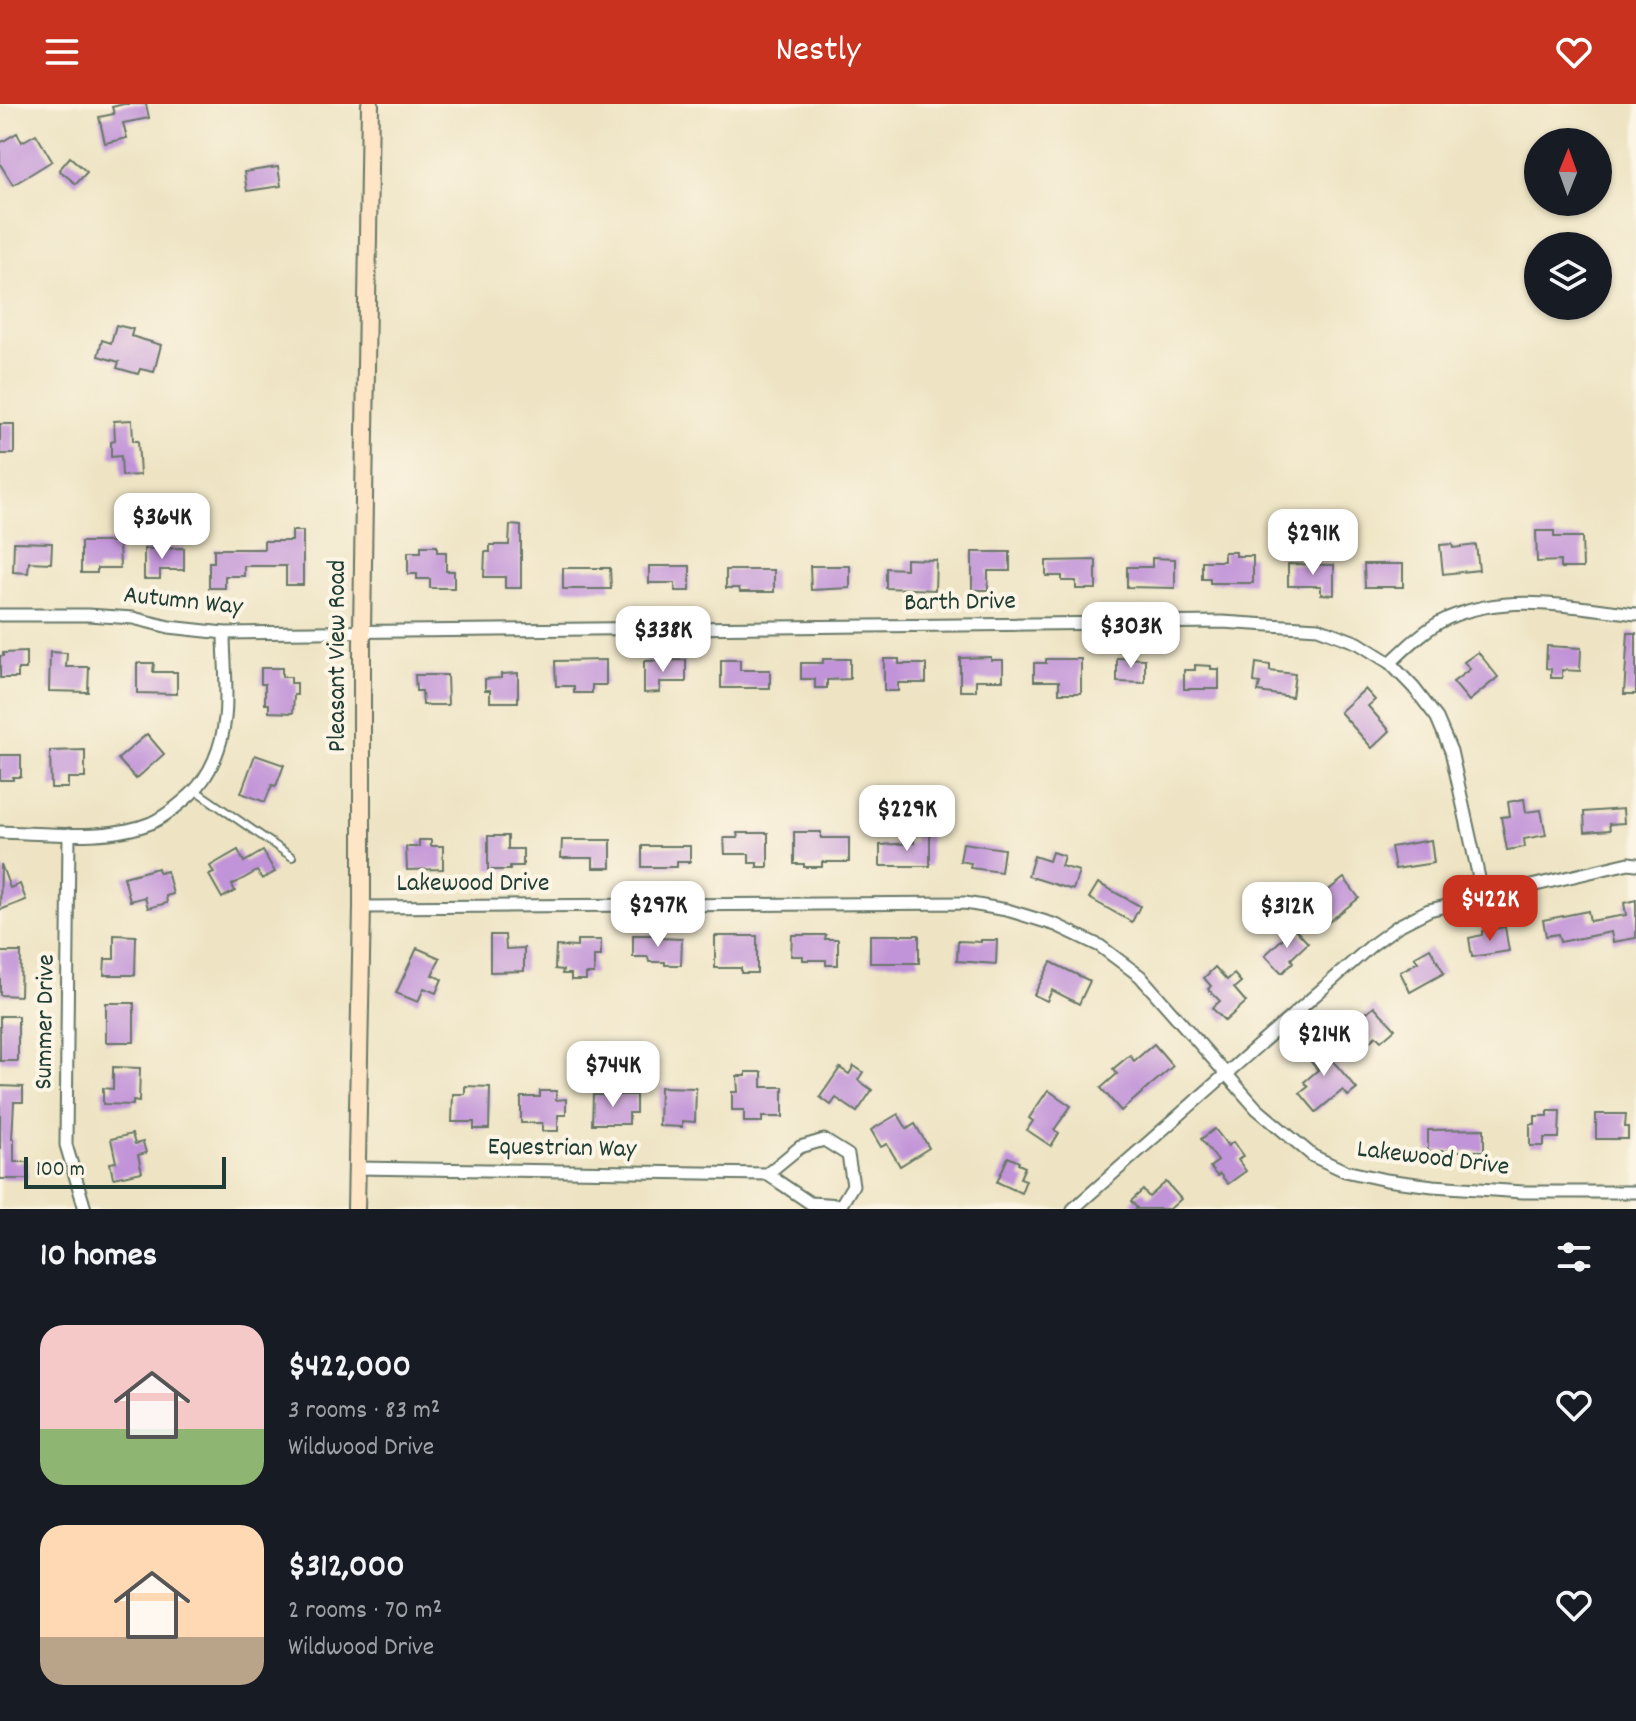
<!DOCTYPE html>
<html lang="en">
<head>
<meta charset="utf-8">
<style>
  body { margin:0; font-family:Dekko,sans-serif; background:#242831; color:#f1f3f6; height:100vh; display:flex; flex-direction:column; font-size:30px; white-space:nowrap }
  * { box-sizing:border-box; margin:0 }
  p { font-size:26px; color:#9ea1a6 }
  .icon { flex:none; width:44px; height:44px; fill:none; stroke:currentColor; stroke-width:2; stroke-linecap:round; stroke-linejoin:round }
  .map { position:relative; height:1105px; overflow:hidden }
  .side { display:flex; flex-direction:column; background:#171b24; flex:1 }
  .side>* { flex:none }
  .needle { width:52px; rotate:1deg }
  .buttons { position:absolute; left:1524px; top:24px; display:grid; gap:16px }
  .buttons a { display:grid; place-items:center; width:88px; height:88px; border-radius:50%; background:#171b24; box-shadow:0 2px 6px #0004; font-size:40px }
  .scale { position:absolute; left:24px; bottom:20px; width:202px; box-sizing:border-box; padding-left:8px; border:4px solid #1f3d34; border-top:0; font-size:22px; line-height:28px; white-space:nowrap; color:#1f3d34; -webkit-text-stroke:6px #fcf5e5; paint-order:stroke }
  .price { position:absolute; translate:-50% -68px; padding:0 18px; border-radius:16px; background:#fff; color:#222; font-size:26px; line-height:52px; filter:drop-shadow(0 2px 4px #0008) }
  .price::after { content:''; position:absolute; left:50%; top:48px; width:24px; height:18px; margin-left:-12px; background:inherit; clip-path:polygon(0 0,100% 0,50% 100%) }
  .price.current { background:#c8321e; color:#fff }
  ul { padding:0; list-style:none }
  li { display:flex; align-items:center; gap:24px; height:200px; padding:0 40px }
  li span { display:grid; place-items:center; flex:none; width:224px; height:160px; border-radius:24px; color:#555 }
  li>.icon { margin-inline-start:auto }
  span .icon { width:96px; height:96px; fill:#fffc; stroke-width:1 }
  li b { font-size:34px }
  h2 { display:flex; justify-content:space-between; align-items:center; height:96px; padding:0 40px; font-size:34px }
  header { display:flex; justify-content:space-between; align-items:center; height:104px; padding:0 40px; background:#c8321e; color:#fff; font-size:36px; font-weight:600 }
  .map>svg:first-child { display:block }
</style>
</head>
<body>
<header><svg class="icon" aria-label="menu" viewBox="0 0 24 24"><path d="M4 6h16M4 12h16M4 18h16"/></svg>Nestly<svg class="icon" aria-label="heart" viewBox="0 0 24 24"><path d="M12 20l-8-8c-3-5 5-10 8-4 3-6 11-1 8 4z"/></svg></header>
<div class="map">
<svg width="1636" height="1105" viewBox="0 0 1636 1105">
  <rect width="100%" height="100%" fill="#fcf5e5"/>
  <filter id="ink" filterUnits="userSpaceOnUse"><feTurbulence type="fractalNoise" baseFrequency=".0125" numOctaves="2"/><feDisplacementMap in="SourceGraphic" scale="16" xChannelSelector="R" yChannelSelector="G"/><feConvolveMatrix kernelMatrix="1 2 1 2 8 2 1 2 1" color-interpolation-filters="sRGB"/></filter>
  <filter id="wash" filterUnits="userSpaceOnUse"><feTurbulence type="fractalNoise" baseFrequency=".006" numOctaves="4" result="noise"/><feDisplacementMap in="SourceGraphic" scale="32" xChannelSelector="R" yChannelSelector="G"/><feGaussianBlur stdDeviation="1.8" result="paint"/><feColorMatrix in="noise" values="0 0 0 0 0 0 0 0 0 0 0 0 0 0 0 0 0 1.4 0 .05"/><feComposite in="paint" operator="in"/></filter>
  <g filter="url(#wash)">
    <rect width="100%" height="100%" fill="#eee4c4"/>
    <g id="blocks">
      <g fill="#c193d8">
        <polygon points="124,0 146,0 149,14 123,19 127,34 105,39 99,13 114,10 112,3"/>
        <polygon points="17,29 22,38 36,30 52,57 13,81 0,60 0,39"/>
        <polygon points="70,53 87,68 76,80 59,66"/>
        <polygon points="278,63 281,82 247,87 244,68"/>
        <polygon points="116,221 133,225 131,232 161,241 154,268 140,265 138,270 117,264 119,258 98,252 102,236 111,239"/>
        <polygon points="132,316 133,337 138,337 140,371 122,372 121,352 111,353 111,338 115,337 114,317"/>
        <rect x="0" y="320" width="14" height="30"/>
        <polygon points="510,421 521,422 521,484 505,484 505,473 484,473 485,448 490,448 490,441 509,441"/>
        <polygon points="292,427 303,427 303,481 286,481 286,462 244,462 244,472 225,472 225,484 209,484 209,458 214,458 214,445 264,445 264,437 292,437"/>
        <polygon points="1536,427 1554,427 1554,433 1582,433 1583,464 1560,464 1560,457 1537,458"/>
        <polygon points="14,438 52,439 51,459 29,458 28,469 13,468"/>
        <polygon points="81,438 119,438 120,464 97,464 97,469 81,469"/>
        <polygon points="1452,440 1453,444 1476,441 1479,466 1443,470 1440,441"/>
        <polygon points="421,442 437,442 437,448 446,448 446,467 454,467 454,484 430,484 430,475 417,475 417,470 408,470 408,448 421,448"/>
        <polygon points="184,444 184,466 160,466 160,475 144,475 144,445"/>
        <polygon points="972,448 1010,448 1010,467 988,467 988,486 972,486"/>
        <polygon points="1224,448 1236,448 1236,452 1253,452 1253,479 1210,479 1210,475 1202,475 1202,457 1224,457"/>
        <polygon points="1152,454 1175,455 1175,484 1127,483 1127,463 1152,463"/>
        <polygon points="906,455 936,456 935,486 886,484 886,464 906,465"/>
        <polygon points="1096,456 1096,485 1076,485 1076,477 1062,477 1062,472 1046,472 1046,457"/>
        <polygon points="1288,460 1334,461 1334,491 1321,490 1321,482 1288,482"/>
        <polygon points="1364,460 1403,460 1403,483 1365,483"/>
        <polygon points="649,462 690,462 690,487 675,487 675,479 649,479"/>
        <polygon points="810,462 850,462 850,484 811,486"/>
        <polygon points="563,464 610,464 611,485 563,485"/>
        <polygon points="726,466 774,466 774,488 740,488 739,484 726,484"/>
        <polygon points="1628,529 1636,529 1636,590 1624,590"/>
        <polygon points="1547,542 1581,544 1580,567 1562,566 1562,574 1551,574 1551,565 1546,564"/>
        <polygon points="26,548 26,565 18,565 18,574 0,574 0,552 3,552 3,549"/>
        <polygon points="50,548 67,549 66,563 89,563 88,588 49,587"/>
        <polygon points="1478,548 1498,573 1469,597 1453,578 1470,565 1464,558"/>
        <polygon points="991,553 991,556 1003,556 1003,576 976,576 976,587 960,587 960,554"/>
        <polygon points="1117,554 1145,555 1145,579 1117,578"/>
        <polygon points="823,555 850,555 850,575 827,576 827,584 815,584 815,575 801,575 801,559 823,559"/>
        <polygon points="884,555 899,555 899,560 926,560 926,579 898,579 898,587 884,587"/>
        <polygon points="1046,555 1081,555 1081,589 1059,589 1059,577 1034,577 1034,559 1046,559"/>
        <polygon points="606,556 606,581 592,581 592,589 574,589 574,582 556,582 555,557"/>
        <polygon points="686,556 686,578 660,578 660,588 644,589 644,557"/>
        <polygon points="721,556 740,556 740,566 770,566 770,584 721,584"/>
        <polygon points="137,559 154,559 153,568 177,568 177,590 137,589"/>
        <polygon points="1256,559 1270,561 1270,567 1295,570 1292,593 1258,588 1260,579 1254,578"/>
        <polygon points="1195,561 1211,562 1211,565 1219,565 1219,585 1184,585 1184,566 1195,566"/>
        <polygon points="261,564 282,564 282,573 291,573 291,579 297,579 297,591 294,591 293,609 269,608 269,600 265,600 265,580 261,580"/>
        <polygon points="518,569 518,598 490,598 490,586 485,586 485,575 501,574 501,570"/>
        <polygon points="415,571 447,571 448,601 423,601 422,587 416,587"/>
        <polygon points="1365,585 1375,596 1368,602 1390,627 1372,644 1340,608"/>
        <polygon points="147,630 164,650 136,675 118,655"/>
        <polygon points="85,646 85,674 68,674 68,684 51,684 50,647"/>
        <polygon points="0,651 21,651 21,673 13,673 13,676 0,676"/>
        <polygon points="255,651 284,661 276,682 272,681 265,698 241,689"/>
        <polygon points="1524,695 1526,708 1541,706 1546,731 1524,735 1525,743 1507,746 1501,713 1510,712 1508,698"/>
        <polygon points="1623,705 1624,719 1609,720 1610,726 1585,728 1584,708"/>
        <polygon points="794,728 821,728 821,734 849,734 849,758 822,758 822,763 804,763 804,760 794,760"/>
        <polygon points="737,729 768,729 768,763 757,763 757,759 749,759 749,750 725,750 724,734 738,734"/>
        <polygon points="914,731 930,731 930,762 880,762 880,741 914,739"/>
        <polygon points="488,732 508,732 508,745 523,745 523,762 510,762 510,766 488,766"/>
        <polygon points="419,736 431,736 431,742 443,742 443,765 407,766 406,743 419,743"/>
        <polygon points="562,736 611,736 611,764 593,764 593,754 561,754"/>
        <polygon points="1431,736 1434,759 1395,765 1391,743"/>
        <polygon points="963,739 1004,745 1001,768 970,764 971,759 960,757"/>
        <polygon points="642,742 690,742 690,758 677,758 677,763 642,763"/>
        <polygon points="238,746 244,758 263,747 275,768 262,775 257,767 232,781 235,787 222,794 209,771 214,769 210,762"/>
        <polygon points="1052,748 1064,752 1061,762 1079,767 1073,786 1028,772 1034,752 1049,757"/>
        <polygon points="1,760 10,784 20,780 26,796 0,806"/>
        <polygon points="158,764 159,769 167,767 173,790 166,792 167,799 148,804 145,793 130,797 124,773"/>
        <polygon points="1344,774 1359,794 1326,820 1311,800"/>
        <polygon points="1098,779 1140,802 1132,818 1089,794"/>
        <polygon points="1636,796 1636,834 1613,838 1611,828 1560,838 1558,830 1546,832 1543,816 1588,807 1590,817 1626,811 1624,799"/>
        <polygon points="1505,823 1509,847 1472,853 1469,834 1482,831 1482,827"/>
        <polygon points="1294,824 1308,839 1291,855 1293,858 1282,869 1265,851"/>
        <polygon points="114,831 136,832 135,871 104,871 105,855 114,855"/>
        <polygon points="490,831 505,831 506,845 524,844 524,867 490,868"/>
        <polygon points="633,831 659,831 659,834 682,835 681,861 665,861 665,858 649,858 648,853 633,853"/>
        <polygon points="792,831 826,831 825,835 838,835 838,861 826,861 826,856 803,856 803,852 791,852"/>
        <rect x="870" y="831" width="49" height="28"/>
        <polygon points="715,832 757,832 757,869 741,869 741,864 715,864"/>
        <polygon points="577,836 601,836 601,852 594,852 594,870 586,870 586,876 571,876 571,870 562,870 563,866 555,865 556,842 577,843"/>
        <polygon points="981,836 997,836 996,860 957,857 958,837 981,838"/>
        <polygon points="417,844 440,854 432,871 442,875 436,889 424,884 418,898 396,889"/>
        <polygon points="1430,844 1444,869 1410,888 1400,868 1418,858 1414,853"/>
        <polygon points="0,848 21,848 20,892 0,891"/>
        <polygon points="1051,858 1090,877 1079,900 1052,886 1047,897 1034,891"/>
        <polygon points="1215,863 1227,876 1234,870 1241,878 1234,884 1246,898 1225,917 1212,904 1220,897 1208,885 1211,882 1204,874"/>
        <rect x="106" y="899" width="28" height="39"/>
        <polygon points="1374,902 1395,925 1381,937 1376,932 1361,945 1350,932 1363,920 1359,915"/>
        <rect x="0" y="912" width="18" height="45"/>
        <polygon points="1314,935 1357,985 1348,992 1343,986 1316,1008 1300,989 1308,983 1304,978 1318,966 1301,946"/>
        <polygon points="1154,940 1173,962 1121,1007 1101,984 1117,970 1113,965 1130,951 1134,957"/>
        <polygon points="854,962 863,968 858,976 872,986 857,1008 836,994 831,1001 820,993 840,964 849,970"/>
        <polygon points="113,963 140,964 139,998 133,997 133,1001 103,1000 103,984 113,985"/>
        <polygon points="746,968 762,968 762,983 783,983 783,1013 762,1013 762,1018 744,1018 744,1006 732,1006 732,988 738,988 737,972 746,972"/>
        <polygon points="0,982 23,983 23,998 14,998 12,1035 14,1035 14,1058 28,1058 28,1075 0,1075"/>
        <polygon points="465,982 490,983 489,1025 474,1025 474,1018 452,1018 453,990 465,990"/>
        <polygon points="660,983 696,984 695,1018 682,1017 682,1023 659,1022"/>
        <polygon points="1048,986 1071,1002 1054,1026 1059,1029 1051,1042 1027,1026 1033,1017 1029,1014"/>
        <polygon points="540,987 556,987 556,996 566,995 566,1011 558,1011 558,1027 542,1027 542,1019 521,1019 521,993 540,993"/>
        <polygon points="593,991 636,991 636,1009 629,1009 629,1020 592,1020"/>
        <polygon points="1548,1007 1560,1007 1559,1034 1544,1034 1544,1042 1530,1042 1530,1020 1535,1020 1535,1012 1548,1012"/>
        <polygon points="898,1010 907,1025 915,1020 929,1044 900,1062 887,1040 881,1043 871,1026"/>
        <polygon points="1596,1010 1626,1010 1625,1023 1628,1023 1628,1035 1596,1035"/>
        <polygon points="1215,1025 1228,1042 1233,1038 1243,1052 1238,1056 1246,1067 1228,1080 1220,1070 1217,1072 1210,1063 1218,1057 1201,1035"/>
        <polygon points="1484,1025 1484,1047 1428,1047 1428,1026"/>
        <polygon points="132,1030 135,1040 143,1038 146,1049 138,1051 142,1068 113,1074 110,1059 116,1058 111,1035"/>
        <polygon points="1008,1053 1019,1058 1018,1060 1025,1063 1020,1074 1026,1076 1021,1089 997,1078"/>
        <polygon points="1166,1078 1181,1095 1170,1105 1136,1105 1137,1104 1131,1097 1143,1086 1149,1093"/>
      </g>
    </g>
  </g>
  <g filter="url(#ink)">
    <use href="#blocks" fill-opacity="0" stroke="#677766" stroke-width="2"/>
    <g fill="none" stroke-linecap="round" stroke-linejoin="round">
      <defs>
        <polyline id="lane" points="195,686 292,753"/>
        <g id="street">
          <polyline points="0,511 88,511 133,514 169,523 224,529 1222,518 1318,524 1358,539 1390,559 1414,584 1437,614 1451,647 1483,792"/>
          <path d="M1390,559C1408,542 1426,524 1448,514C1509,488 1573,503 1636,510"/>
          <path d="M0,728C47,729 107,737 151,719C166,712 179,701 191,690C211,671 222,642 225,614C228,587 224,556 224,529"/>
          <polyline points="69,730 66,1041 85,1105"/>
          <polyline points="362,803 965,799 1007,806 1056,821 1100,842 1140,872 1257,1005 1313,1052 1345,1067 1386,1076 1433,1082 1523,1088 1636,1088"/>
          <polyline points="356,1064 767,1070 810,1099 841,1101 853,1081 848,1051 824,1036 800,1043 767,1070"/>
          <polyline points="1073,1105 1372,841 1398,822 1429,806 1629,759 1636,760"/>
        </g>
        <polyline id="secondary" points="356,1105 362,803 362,526 370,0"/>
      </defs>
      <use href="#lane" stroke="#677766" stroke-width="10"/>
      <use href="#street" stroke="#677766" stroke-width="15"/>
      <use href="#secondary" stroke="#677766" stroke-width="20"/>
      <use href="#lane" stroke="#fff" stroke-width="6"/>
      <use href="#street" stroke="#fff" stroke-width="11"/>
      <use href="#secondary" stroke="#fde5c5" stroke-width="16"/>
    </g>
  </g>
  <g text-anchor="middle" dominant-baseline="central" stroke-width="8" stroke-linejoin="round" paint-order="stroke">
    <g font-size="26" fill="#1f3d34" stroke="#fcf5e5">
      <text transform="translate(183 498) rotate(6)">Autumn Way</text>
      <text transform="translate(960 499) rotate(-1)">Barth Drive</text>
      <text transform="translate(338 552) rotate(-90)">Pleasant View Road</text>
      <text x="473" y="780">Lakewood Drive</text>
      <text transform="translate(46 918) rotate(-89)">Summer Drive</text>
      <text transform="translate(562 1045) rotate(1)">Equestrian Way</text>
      <text transform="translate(1433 1055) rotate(7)">Lakewood Drive</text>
    </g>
  </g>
</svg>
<div class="buttons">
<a><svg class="needle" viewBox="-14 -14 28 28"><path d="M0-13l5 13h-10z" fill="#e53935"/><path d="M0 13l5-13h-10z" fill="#9ea1a6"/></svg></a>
<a><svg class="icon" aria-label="layers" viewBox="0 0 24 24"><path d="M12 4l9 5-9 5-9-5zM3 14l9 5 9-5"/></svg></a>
</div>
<div class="scale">100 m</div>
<b class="price" style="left:162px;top:457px">$364K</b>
<b class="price" style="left:1313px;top:473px">$291K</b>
<b class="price" style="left:1131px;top:566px">$303K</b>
<b class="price" style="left:663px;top:570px">$338K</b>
<b class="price" style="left:907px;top:749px">$229K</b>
<b class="price current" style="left:1490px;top:839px">$422K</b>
<b class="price" style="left:658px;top:845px">$297K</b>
<b class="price" style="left:1287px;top:846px">$312K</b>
<b class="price" style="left:1324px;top:974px">$214K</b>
<b class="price" style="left:613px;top:1005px">$744K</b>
</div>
<section class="side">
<h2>10 homes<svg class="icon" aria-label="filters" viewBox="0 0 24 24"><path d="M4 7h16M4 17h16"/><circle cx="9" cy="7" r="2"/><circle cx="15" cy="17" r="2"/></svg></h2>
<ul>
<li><span style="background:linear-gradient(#f6c9c9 65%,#8fb573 0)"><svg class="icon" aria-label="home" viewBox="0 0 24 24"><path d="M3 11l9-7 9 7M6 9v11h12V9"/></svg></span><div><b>$422,000</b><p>3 rooms · 83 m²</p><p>Wildwood Drive</p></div><svg class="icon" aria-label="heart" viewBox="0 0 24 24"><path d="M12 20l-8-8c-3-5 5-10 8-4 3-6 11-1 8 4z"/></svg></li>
<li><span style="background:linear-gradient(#ffd9b3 70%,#b9a48a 0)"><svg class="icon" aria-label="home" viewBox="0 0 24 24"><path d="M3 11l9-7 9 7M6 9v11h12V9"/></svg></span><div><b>$312,000</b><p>2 rooms · 70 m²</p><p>Wildwood Drive</p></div><svg class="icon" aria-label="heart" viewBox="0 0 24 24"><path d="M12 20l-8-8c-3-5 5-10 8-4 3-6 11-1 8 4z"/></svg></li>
</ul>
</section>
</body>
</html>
